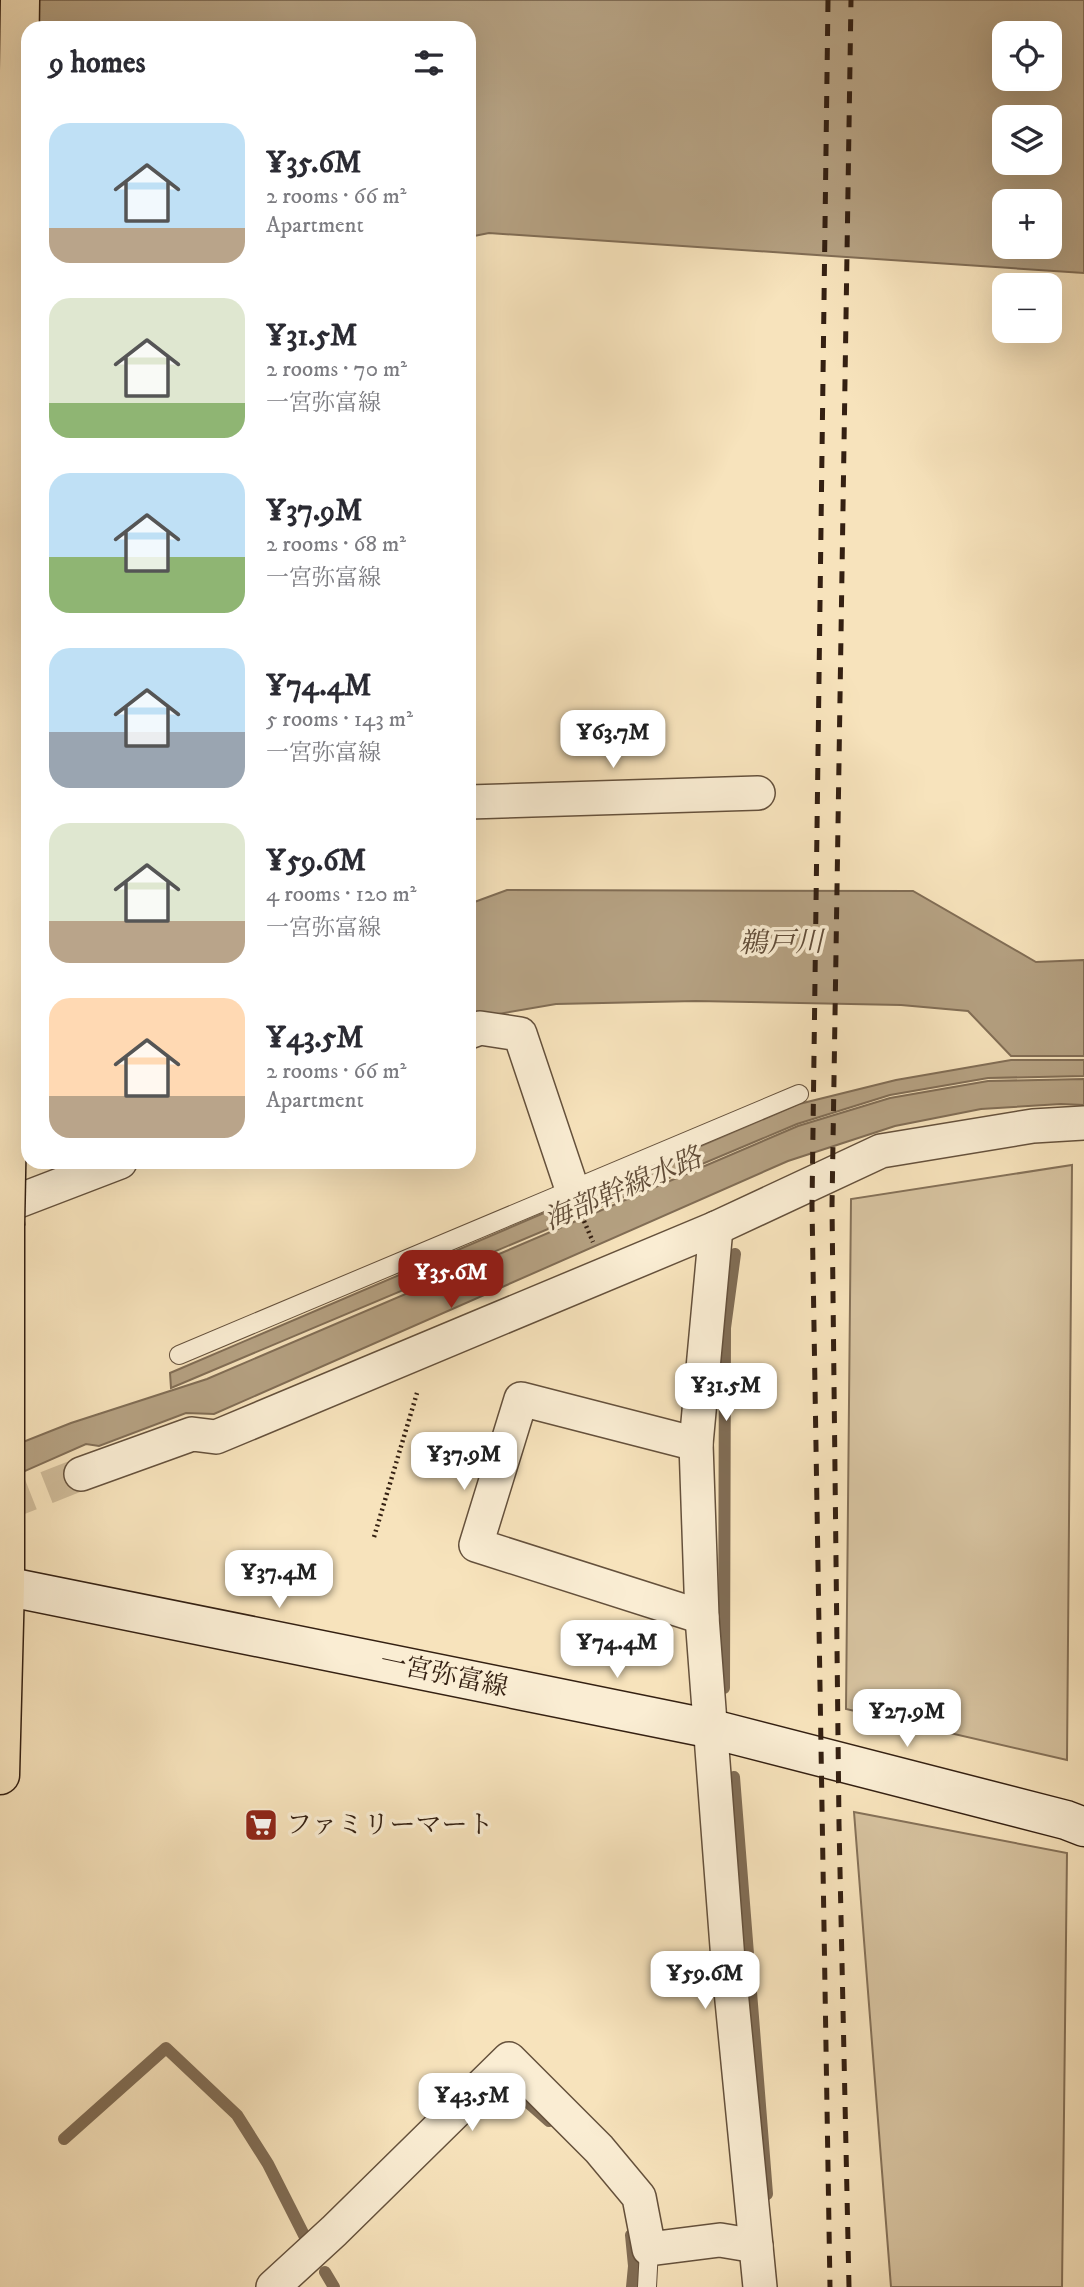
<!DOCTYPE html>
<html lang="en">
<head>
<meta charset="utf-8">
<style>
  body { margin:0; font-family:"IM FELL DW Pica","Noto Serif JP",serif; background:#f2f2f3; color:#2b2b33; height:100vh; display:flex; flex-direction:column; font-size:26px; white-space:nowrap }
  * { box-sizing:border-box; margin:0 }
  p { font-size:23px; color:#7c7c81 }
  .icon { flex:none; width:38px; height:38px; fill:none; stroke:currentColor; stroke-width:2; stroke-linecap:round; stroke-linejoin:round }
  .map { position:relative; flex:1; overflow:hidden }
  .side { position:absolute; left:21px; top:21px; width:455px; height:1148px; display:flex; flex-direction:column; background:#fff; border-radius:21px; box-shadow:0 7px 28px #0002 }
  .side>* { flex:none }
  .fabs { position:absolute; left:992px; top:21px; display:grid; gap:14px }
  .fabs a { display:grid; place-items:center; width:70px; height:70px; border-radius:14px; background:#fff; box-shadow:0 7px 28px #0002; font-size:35px }
  .price { position:absolute; translate:-50% -60px; padding:0 16px; border-radius:14px; background:#fff; color:#222; font-size:23px; line-height:46px; filter:drop-shadow(0 2px 4px #0008) }
  .price::after { content:''; position:absolute; left:50%; top:42px; width:21px; height:16px; margin-left:-10px; background:inherit; clip-path:polygon(0 0,100% 0,50% 100%) }
  .price.on { background:#8f2418; color:#fff }
  ul { padding:0; list-style:none }
  li { display:flex; align-items:center; gap:21px; height:175px; padding:0 28px }
  li span { display:grid; place-items:center; flex:none; width:196px; height:140px; border-radius:21px; color:#555 }
  li>.icon { margin-inline-start:auto }
  span .icon { width:84px; height:84px; fill:#fffc; stroke-width:1 }
  li b { font-size:30px }
  h2 { display:flex; justify-content:space-between; align-items:center; height:84px; padding:0 28px; font-size:30px }
  .map>svg:first-child { display:block }
</style>
</head>
<body>
<div class="map">
<svg width="1084" height="2287" viewBox="0 0 1084 2287">
  <rect width="100%" height="100%" fill="#f7e3bc"/>
  <filter id="stains"><feTurbulence type="fractalNoise" baseFrequency=".00286" numOctaves="4"/><feColorMatrix values="0 0 0 0 .2 0 0 0 0 .09 0 0 0 0 .02 0 0 0 .5 -.17"/></filter>
  <radialGradient id="worn" r=".72"><stop offset=".6" stop-color="#630" stop-opacity="0"/><stop offset="1" stop-color="#630" stop-opacity=".3"/></radialGradient>
  <g fill="#d6c29f" stroke="#857158" stroke-width="2">
    <polygon points="1072,1165 1067,1760 846,1709 851,1199"/>
    <polygon points="854,1812 1067,1853 1062,2287 891,2287"/>
  </g>
  <g fill="#b5a182" stroke="#816d55" stroke-width="2" fill-rule="evenodd">
    <path d="M0,0H1084V273L489,233L469,237V28H28L0,315ZM1004,33H1050V79H1004ZM1004,117H1050V163H1004ZM1004,201H1050V247H1004Z"/>
    <polygon points="507,890 913,891 1036,962 1084,960 1084,1056 1011,1056 968,1011 901,1005 696,1001 556,1004 469,1019 469,904"/>
    <polygon points="1011,1060 1084,1060 1084,1076 988,1078 890,1095 797,1124 171,1388 170,1373 799,1104 896,1080"/>
    <polygon points="1084,1079 1084,1105 1061,1104 981,1109 895,1126 788,1161 214,1414 186,1413 99,1446 86,1444 0,1482 0,1451 71,1423 207,1379 798,1126 890,1098 988,1081"/>
  </g>
  <g fill="none" stroke-linecap="round" stroke-linejoin="round">
    <g stroke="#816d55" stroke-width="12">
      <polyline points="724,1688 725,1328 735,1254"/>
      <polyline points="734,1777 767,2194"/>
      <polyline points="506,2083 549,2121"/>
      <polyline points="64,2139 166,2048 237,2115 268,2164 308,2243"/>
      <polyline points="631,2235 634,2266 632,2287"/>
      <polyline points="325,2272 334,2287"/>
    </g>
    <polyline stroke="#d0bc9a" stroke-width="33" stroke-dasharray="33 17" stroke-linecap="butt" points="0,1506 81,1474"/>
    <defs>
      <g id="lane">
        <polyline points="179,1355 799,1094"/>
        <polyline points="647,2287 649,2249"/>
      </g>
      <g id="street">
        <polyline points="469,802 758,793"/>
        <polyline points="469,1032 480,1028 520,1034 572,1189"/>
        <polyline points="0,1208 120,1162"/>
        <polyline points="716,1228 696,1444 702,1617 728,1960 760,2287"/>
        <polyline points="696,1444 521,1399 476,1545 702,1617"/>
        <polyline points="81,1474 192,1434 216,1437 716,1228 881,1151 1033,1126 1084,1123"/>
        <polyline points="273,2287 334,2231 509,2059 599,2149 639,2197 649,2249 720,2240 756,2246"/>
      </g>
      <polyline id="secondary" points="0,1585 712,1729 1066,1820 1084,1827"/>
      <g id="highway">
        <polyline points="9,1023 8,851 20,0"/>
        <polyline points="0,1775 5,1584 5,1225"/>
      </g>
    </defs>
    <use href="#lane" stroke="#65513c" stroke-width="20"/>
    <use href="#street" stroke="#65513c" stroke-width="36"/>
    <use href="#secondary" stroke="#342012" stroke-width="41"/>
    <use href="#highway" stroke="#342012" stroke-width="41"/>
    <g stroke="#342012" stroke-width="4.5" stroke-dasharray="2 3.5" stroke-linecap="butt">
      <polyline points="584,1221 593,1242"/>
      <polyline points="374,1537 417,1393"/>
    </g>
    <use href="#lane" stroke="#faedd3" stroke-width="18"/>
    <use href="#street" stroke="#faedd3" stroke-width="33"/>
    <use href="#secondary" stroke="#faedd3" stroke-width="38"/>
    <use href="#highway" stroke="#f7e3bc" stroke-width="38"/>
    <g stroke="#342012" stroke-width="5" stroke-dasharray="12 12" stroke-linecap="butt">
      <polyline points="828,0 812,1206 830,2287"/>
      <polyline points="849,2287 839,1824 832,1206 851,0"/>
    </g>
    <defs>
      <polyline id="highway-bridge" points="5,1225 9,1023"/>
    </defs>
    <use href="#highway-bridge" stroke="#342012" stroke-width="41" stroke-linecap="butt"/>
    <use href="#highway-bridge" stroke="#f7e3bc" stroke-width="38"/>
  </g>
  <defs>
    <symbol id="supermarket-square" viewBox="-11 -11 22 22"><rect x="-9" y="-9" width="18" height="18" rx="4" fill="#8f2418" stroke="#faedd3"/><path d="M-6-5.5h2.5l.6 2H6L4.5 2H-2.5L-4.4-4H-6ZM-1.5 3.2a1.3 1.3 0 1 0 .1 0ZM3 3.2a1.3 1.3 0 1 0 .1 0Z" fill="#fff"/></symbol>
  </defs>
  <g fill-rule="evenodd">
    <use href="#supermarket-square" x="242" y="1806" width="38" height="38"/>
  </g>
  <g text-anchor="middle" dominant-baseline="central" stroke-width="7" stroke-linejoin="round" paint-order="stroke">
    <g font-size="26" fill="#342012" stroke="#faedd3">
      <text transform="translate(444 1675) rotate(12)">一宮弥富線</text>
    </g>
    <g font-size="26" fill="#342012" stroke="#faedd3" text-anchor="start">
      <text x="286" y="1825">ファミリーマート</text>
    </g>
    <g font-size="28" font-style="italic" fill="#614d39" stroke="#faedd3">
      <text transform="translate(781 943) rotate(-1)">鵜戸川</text>
      <text transform="translate(623 1189) rotate(-23)">海部幹線水路</text>
    </g>
  </g>
  <rect width="100%" height="100%" filter="url(#stains)"/>
  <rect width="100%" height="100%" fill="url(#worn)"/>
</svg>
<div class="fabs">
<a><svg class="icon" aria-label="locate" viewBox="0 0 24 24"><circle cx="12" cy="12" r="6"/><path d="M12 2v4M12 18v4M2 12h4M18 12h4"/></svg></a>
<a><svg class="icon" aria-label="layers" viewBox="0 0 24 24"><path d="M12 4l9 5-9 5-9-5zM3 14l9 5 9-5"/></svg></a>
<a>+</a>
<a>−</a>
</div>
<b class="price" style="left:613px;top:770px">¥63.7M</b>
<b class="price on" style="left:451px;top:1310px">¥35.6M</b>
<b class="price" style="left:726px;top:1423px">¥31.5M</b>
<b class="price" style="left:464px;top:1492px">¥37.9M</b>
<b class="price" style="left:279px;top:1610px">¥37.4M</b>
<b class="price" style="left:617px;top:1680px">¥74.4M</b>
<b class="price" style="left:907px;top:1749px">¥27.9M</b>
<b class="price" style="left:705px;top:2011px">¥59.6M</b>
<b class="price" style="left:472px;top:2133px">¥43.5M</b>
<section class="side">
<h2>9 homes<svg class="icon" aria-label="filters" viewBox="0 0 24 24"><path d="M4 7h16M4 17h16"/><circle cx="9" cy="7" r="2"/><circle cx="15" cy="17" r="2"/></svg></h2>
<ul>
<li><span style="background:linear-gradient(#bfe0f5 75%,#b9a48a 0)"><svg class="icon" aria-label="home" viewBox="0 0 24 24"><path d="M3 11l9-7 9 7M6 9v11h12V9"/></svg></span><div><b>¥35.6M</b><p>2 rooms · 66 m²</p><p>Apartment</p></div></li>
<li><span style="background:linear-gradient(#dfe7d0 75%,#8fb573 0)"><svg class="icon" aria-label="home" viewBox="0 0 24 24"><path d="M3 11l9-7 9 7M6 9v11h12V9"/></svg></span><div><b>¥31.5M</b><p>2 rooms · 70 m²</p><p>一宮弥富線</p></div></li>
<li><span style="background:linear-gradient(#bfe0f5 60%,#8fb573 0)"><svg class="icon" aria-label="home" viewBox="0 0 24 24"><path d="M3 11l9-7 9 7M6 9v11h12V9"/></svg></span><div><b>¥37.9M</b><p>2 rooms · 68 m²</p><p>一宮弥富線</p></div></li>
<li><span style="background:linear-gradient(#bfe0f5 60%,#9aa5b1 0)"><svg class="icon" aria-label="home" viewBox="0 0 24 24"><path d="M3 11l9-7 9 7M6 9v11h12V9"/></svg></span><div><b>¥74.4M</b><p>5 rooms · 143 m²</p><p>一宮弥富線</p></div></li>
<li><span style="background:linear-gradient(#dfe7d0 70%,#b9a48a 0)"><svg class="icon" aria-label="home" viewBox="0 0 24 24"><path d="M3 11l9-7 9 7M6 9v11h12V9"/></svg></span><div><b>¥59.6M</b><p>4 rooms · 120 m²</p><p>一宮弥富線</p></div></li>
<li><span style="background:linear-gradient(#ffd9b3 70%,#b9a48a 0)"><svg class="icon" aria-label="home" viewBox="0 0 24 24"><path d="M3 11l9-7 9 7M6 9v11h12V9"/></svg></span><div><b>¥43.5M</b><p>2 rooms · 66 m²</p><p>Apartment</p></div></li>
</ul>
</section>
</div>
</body>
</html>
